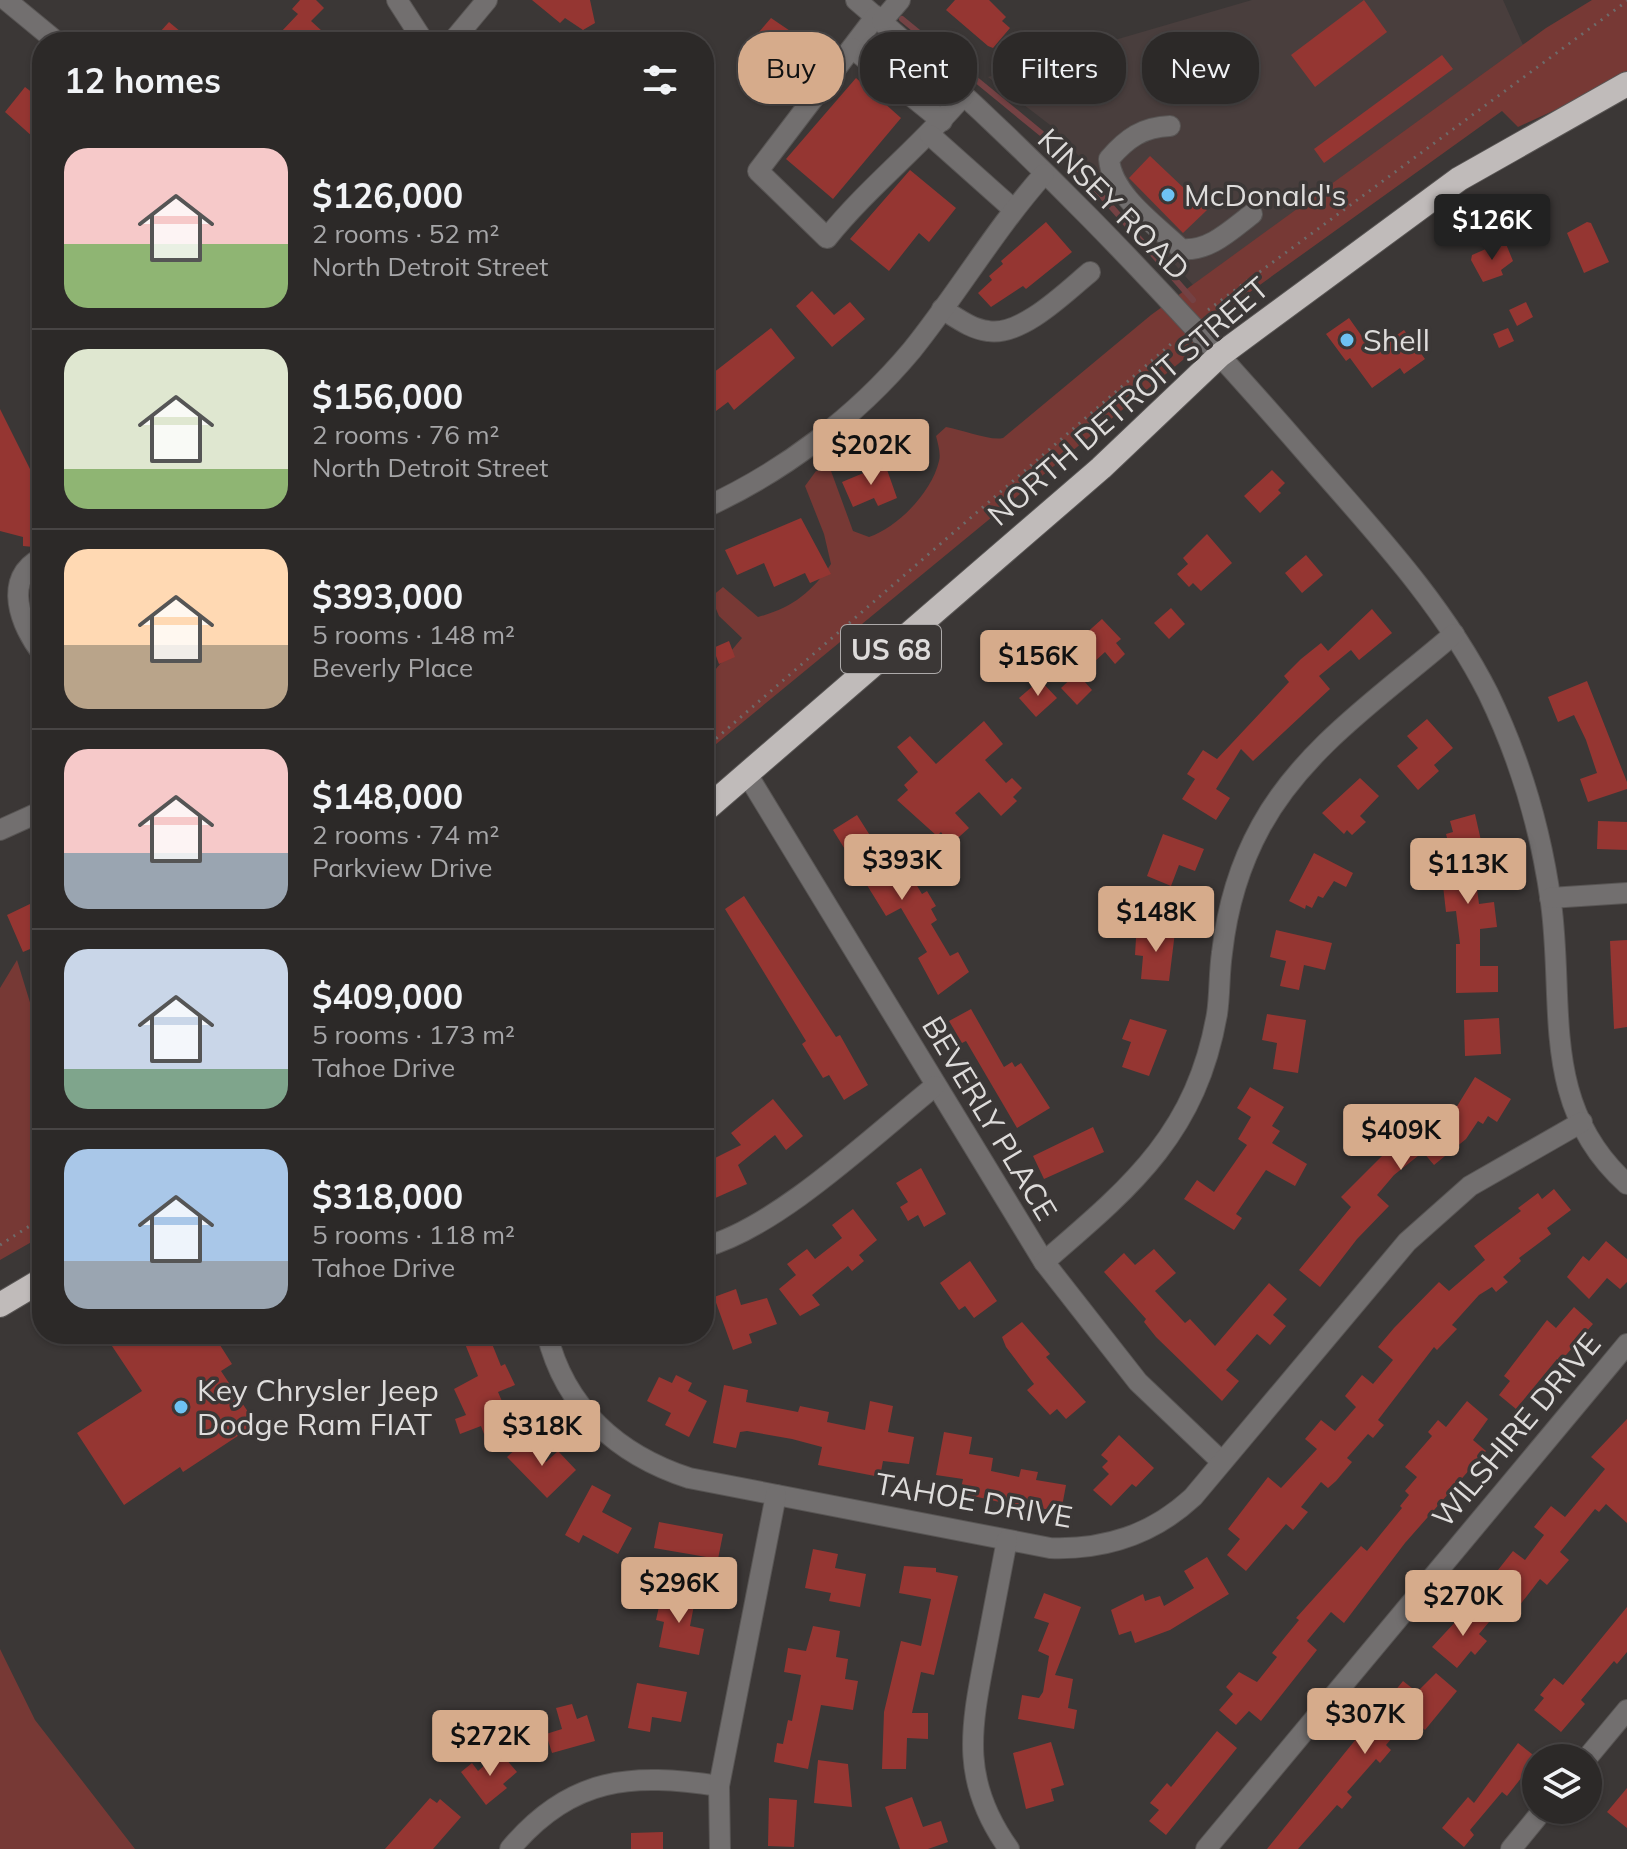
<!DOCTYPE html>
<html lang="en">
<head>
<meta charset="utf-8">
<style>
  body { margin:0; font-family:Mulish,sans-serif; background:#343130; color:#f1f3f6; height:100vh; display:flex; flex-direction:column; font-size:30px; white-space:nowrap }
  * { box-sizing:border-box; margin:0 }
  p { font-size:26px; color:#a6a6a8 }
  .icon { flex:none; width:44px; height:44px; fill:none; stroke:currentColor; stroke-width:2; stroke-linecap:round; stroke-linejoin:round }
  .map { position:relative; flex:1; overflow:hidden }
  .drawer { position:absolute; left:32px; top:32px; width:682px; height:1312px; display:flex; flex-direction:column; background:#2c2928; border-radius:32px; box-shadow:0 2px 6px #0004,0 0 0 2px #484545 }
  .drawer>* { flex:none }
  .top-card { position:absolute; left:738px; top:32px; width:760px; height:72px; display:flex; gap:16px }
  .controls { position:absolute; left:1522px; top:1744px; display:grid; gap:16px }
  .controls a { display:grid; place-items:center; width:80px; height:80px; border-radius:50%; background:#2c2928; box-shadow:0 2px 6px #0004,0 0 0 2px #484545; font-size:40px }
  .price { position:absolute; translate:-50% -68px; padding:0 18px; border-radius:8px; background:#d6ab8b; color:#111; font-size:26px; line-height:52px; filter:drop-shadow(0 2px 4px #0008) }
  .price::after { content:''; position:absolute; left:50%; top:48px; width:24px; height:18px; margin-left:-12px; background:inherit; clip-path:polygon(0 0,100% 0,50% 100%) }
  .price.selected { background:#222; color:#fff }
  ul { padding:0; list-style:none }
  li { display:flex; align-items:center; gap:24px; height:200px; padding:0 32px }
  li+li { border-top:2px solid #484545 }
  li span { display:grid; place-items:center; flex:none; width:224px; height:160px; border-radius:24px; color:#555 }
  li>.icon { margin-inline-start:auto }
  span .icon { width:96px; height:96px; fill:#fffc; stroke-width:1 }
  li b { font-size:34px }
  h2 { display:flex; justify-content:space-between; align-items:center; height:96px; padding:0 32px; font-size:34px }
  .tag { padding:0 28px; border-radius:32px; background:#2c2928; box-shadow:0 2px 6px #0004,0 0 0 2px #484545; font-size:28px; line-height:72px }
  .tag.selected { background:#d6ab8b; color:#111 }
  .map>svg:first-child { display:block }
</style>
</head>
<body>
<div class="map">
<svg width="1627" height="1849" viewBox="0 0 1627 1849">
  <rect width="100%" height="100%" fill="#3b3736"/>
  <polygon fill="#493e3d" points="1252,0 1503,0 1523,45 1193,285 1054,128 988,77"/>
  <g fill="#773935">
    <path d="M1592,0H1627V77L1518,127L1502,111L1197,330L1206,341L704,754V683L742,638L719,616L711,597L723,587L758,617C792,608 812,592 831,564L824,534L805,486L816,471H831L853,531L869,537C898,527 932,492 939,461C941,454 938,444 936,436L946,427C963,430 990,441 1003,438L1151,315L1546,28Z"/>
    <polygon points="17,960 36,1022 42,1028 42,1236 0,1260 0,988"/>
    <polygon points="0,1649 35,1720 135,1849 0,1849"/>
  </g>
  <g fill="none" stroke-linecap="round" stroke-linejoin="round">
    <g stroke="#744244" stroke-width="6">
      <polyline points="902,19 1041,133"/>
      <polyline points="1065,154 1193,300"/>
    </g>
  </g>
  <g fill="#953632">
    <polygon points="300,0 316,0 324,8 311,21 334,42 293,42 281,32 298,14 292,9"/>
    <polygon points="532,0 590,0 595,23 583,30 565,18 560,23"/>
    <polygon points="955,0 989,0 1006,17 1002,21 1010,28 993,48 988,46 946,10"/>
    <polygon points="1364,0 1387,32 1315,87 1291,55"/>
    <polygon points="771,18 805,41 802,44 809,50 792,71 753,39"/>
    <polygon points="169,22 193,42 151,42"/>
    <polygon points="1442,55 1453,69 1324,163 1314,149"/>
    <polygon points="856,78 901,118 833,199 786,159"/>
    <polygon points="25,87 42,100 42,126 33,137 5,112"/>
    <polygon points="1150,156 1207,210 1183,233 1129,178"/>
    <polygon points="910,170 956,208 929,242 919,233 889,271 850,239"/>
    <polygon points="1046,222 1072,252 1026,289 1023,286 991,307 978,293 992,280 989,276 1003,264 1001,261"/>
    <polygon points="1587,222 1591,223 1609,262 1584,273 1567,233"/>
    <polygon points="1506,244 1513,261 1501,270 1503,275 1483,282 1471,260 1472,255 1495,245"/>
    <polygon points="812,291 834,315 850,302 865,319 832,347 796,306"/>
    <polygon points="1526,302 1533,317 1517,326 1509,310"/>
    <polygon points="1349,318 1373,352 1404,330 1425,359 1404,374 1400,368 1372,388 1350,358 1346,361 1326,334"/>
    <polygon points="771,328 795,358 734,410 728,402 712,414 704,403 704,380"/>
    <polygon points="1508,328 1514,341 1499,348 1493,334"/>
    <polygon points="0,409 42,493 42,545 34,547 23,546 23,537 0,531"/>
    <polygon points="885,464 897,498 878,506 874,498 853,507 842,482"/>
    <polygon points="1272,470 1285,483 1278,490 1281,493 1260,513 1244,496"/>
    <polygon points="801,518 831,574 810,583 805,573 774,587 764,563 737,575 725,550"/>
    <polygon points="1207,534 1232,563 1201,591 1193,583 1189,587 1177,574 1188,564 1183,558"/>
    <polygon points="1306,555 1323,575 1302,593 1285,573"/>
    <polygon points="1171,608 1185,624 1169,639 1154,623"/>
    <polygon points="1372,609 1392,633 1359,660 1351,650 1319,676 1330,689 1253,761 1241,749 1216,789 1230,798 1216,820 1182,799 1195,779 1187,774 1203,750 1217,759 1289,682 1284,676 1301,659 1321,643 1328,651"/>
    <polygon points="1102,619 1121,639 1116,643 1125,654 1115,664 1105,652 1082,673 1064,653"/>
    <polygon points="729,641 735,657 719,664 713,648"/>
    <polygon points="1077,673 1092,690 1077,705 1061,688"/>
    <polygon points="1040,680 1057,698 1036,717 1019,698"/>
    <polygon points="1587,681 1627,782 1627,789 1588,802 1580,779 1597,773 1586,740 1574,715 1558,722 1548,697"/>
    <polygon points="1427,719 1453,748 1434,765 1439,771 1418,790 1397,766 1418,748 1407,736"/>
    <polygon points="984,721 1003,744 985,760 1006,783 1012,778 1022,788 1013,797 1017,801 1001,816 979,792 955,813 969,828 950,845 941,832 937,836 897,800 908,790 904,785 918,772 897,747 910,736 936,764"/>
    <polygon points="1360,778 1379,796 1360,816 1366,822 1352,835 1347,830 1344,834 1322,813"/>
    <polygon points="1475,814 1486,863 1474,866 1479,904 1494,902 1497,927 1480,929 1480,966 1498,966 1498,992 1456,993 1456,944 1460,944 1456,911 1446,912 1441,868 1446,867 1441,851 1450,849 1446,834 1453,832 1450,821"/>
    <polygon points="857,815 897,878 908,871 922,894 927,891 936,906 931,909 937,920 931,924 950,956 958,952 969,972 938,995 918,958 927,952 901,908 886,916 833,830"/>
    <polygon points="1598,821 1627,822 1627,850 1597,849"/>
    <polygon points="1163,834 1204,849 1195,871 1179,865 1171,886 1147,876"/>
    <polygon points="1314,853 1353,873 1346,887 1334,881 1323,898 1318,896 1312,908 1306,905 1305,909 1289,901"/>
    <polygon points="744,896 836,1037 840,1035 868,1085 844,1100 829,1075 823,1078 802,1044 806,1041 725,909"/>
    <polygon points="32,903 35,910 42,907 42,944 23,952 7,915"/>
    <polygon points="1145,929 1175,932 1169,981 1141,979 1143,956 1135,955 1136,938 1144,938"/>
    <polygon points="1276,930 1332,943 1325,970 1304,965 1299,990 1280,986 1286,961 1270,957"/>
    <polygon points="1627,940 1627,1027 1614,1029 1610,941"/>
    <polygon points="971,1009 1004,1067 1012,1062 1015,1067 1021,1063 1050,1108 1017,1128 966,1041 962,1043 949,1021"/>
    <polygon points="1267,1014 1306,1020 1298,1073 1273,1069 1277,1043 1262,1040"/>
    <polygon points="1499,1018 1501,1054 1465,1056 1464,1020"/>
    <polygon points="1130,1019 1167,1030 1149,1076 1122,1067 1131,1042 1122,1039"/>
    <polygon points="1475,1077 1511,1099 1497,1122 1488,1116 1483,1124 1478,1121 1466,1139 1434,1165 1423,1152 1394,1175 1377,1195 1389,1206 1357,1239 1320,1287 1299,1270 1351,1207 1341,1197 1409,1129 1405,1123 1420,1110 1440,1134"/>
    <polygon points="1250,1087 1284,1107 1272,1126 1280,1131 1272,1143 1307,1164 1295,1186 1266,1170 1236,1214 1242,1218 1234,1230 1184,1199 1197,1180 1214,1192 1247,1145 1238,1139 1251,1117 1237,1108"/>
    <polygon points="773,1099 803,1136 786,1150 775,1135 738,1165 747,1184 704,1203 704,1173 709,1171 705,1163 741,1145 731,1133"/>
    <polygon points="1093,1127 1104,1152 1044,1179 1033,1156"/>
    <polygon points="921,1168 946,1214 924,1227 918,1215 908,1221 900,1207 908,1202 896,1183"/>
    <polygon points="1554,1189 1571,1210 1547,1228 1551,1234 1519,1258 1521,1261 1503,1277 1508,1282 1496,1292 1492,1287 1479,1295 1452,1325 1457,1329 1437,1350 1434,1347 1378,1420 1384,1425 1373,1438 1368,1434 1347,1458 1352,1462 1336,1481 1328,1488 1321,1482 1301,1507 1308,1512 1293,1530 1286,1524 1246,1571 1227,1555 1240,1539 1228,1529 1268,1477 1281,1488 1317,1449 1305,1439 1321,1420 1335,1431 1356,1407 1345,1396 1362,1375 1373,1384 1393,1360 1378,1347 1394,1328 1439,1282 1449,1291 1485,1260 1474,1246 1521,1211 1518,1208 1538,1193 1542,1199"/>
    <polygon points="853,1209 877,1240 859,1255 864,1261 852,1271 848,1266 812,1295 820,1305 800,1316 779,1289 796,1275 787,1264 807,1249 815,1259 842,1238 832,1225"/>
    <polygon points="1606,1241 1627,1259 1627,1282 1620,1289 1607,1278 1589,1299 1567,1277 1583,1256 1589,1261"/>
    <polygon points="1154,1249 1176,1273 1155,1291 1185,1323 1190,1319 1215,1346 1269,1283 1287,1299 1273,1315 1286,1326 1270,1345 1257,1334 1226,1370 1239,1381 1222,1401 1156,1337 1144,1322 1146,1319 1104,1272 1124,1253 1135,1265"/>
    <polygon points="970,1261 997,1301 974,1318 965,1306 959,1310 940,1283"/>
    <polygon points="736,1289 741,1305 767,1298 777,1324 749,1334 752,1343 733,1350 714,1297"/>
    <polygon points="1574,1307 1593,1324 1560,1362 1557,1359 1516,1409 1499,1395 1510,1381 1504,1376 1547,1320 1556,1328"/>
    <polygon points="1022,1322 1050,1354 1046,1357 1086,1402 1066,1419 1057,1409 1050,1415 1027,1390 1034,1384 1006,1347 1002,1337"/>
    <polygon points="124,1334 213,1334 232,1364 221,1371 256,1424 183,1472 180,1467 124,1505 77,1433 142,1391 110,1343"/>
    <polygon points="461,1334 488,1334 501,1366 505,1364 515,1385 498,1392 511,1422 484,1434 481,1426 460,1434 455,1419 466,1415 454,1389 478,1376"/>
    <polygon points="676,1375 692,1383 688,1391 707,1401 689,1437 665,1425 671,1413 647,1401 659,1377 672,1383"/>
    <polygon points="724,1385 748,1390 746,1402 798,1412 800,1406 829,1412 827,1422 865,1430 870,1401 893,1406 888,1432 914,1437 909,1464 883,1461 880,1477 818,1465 822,1447 792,1439 747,1431 740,1432 736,1448 713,1443"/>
    <polygon points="1467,1401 1488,1419 1473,1440 1486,1451 1405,1543 1344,1623 1331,1612 1307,1641 1317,1650 1261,1721 1249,1711 1236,1725 1219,1710 1233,1694 1226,1687 1239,1672 1257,1682 1277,1657 1272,1653 1299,1620 1296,1618 1361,1546 1367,1551 1402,1508 1400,1506 1409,1495 1405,1491 1417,1477 1405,1467 1432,1436 1428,1432 1438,1420 1446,1427"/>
    <polygon points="1627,1419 1627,1523 1606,1504 1599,1512 1595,1509 1560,1552 1569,1560 1547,1585 1540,1579 1509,1619 1490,1604 1510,1580 1498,1570 1513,1551 1525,1560 1544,1535 1534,1527 1551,1506 1565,1517 1605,1469 1591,1457"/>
    <polygon points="944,1432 972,1437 969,1454 993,1458 991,1471 1019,1477 1021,1469 1038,1472 1036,1480 1066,1485 1061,1512 1040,1508 1039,1511 960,1493 963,1479 936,1475"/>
    <polygon points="1119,1435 1154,1468 1136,1487 1132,1484 1111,1506 1093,1490 1109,1474 1102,1467 1108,1461 1101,1455"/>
    <polygon points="526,1440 546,1462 558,1451 576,1470 547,1498 507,1457"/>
    <polygon points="592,1485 611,1495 602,1512 632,1528 618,1554 583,1535 579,1543 565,1535"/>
    <polygon points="659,1522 723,1534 718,1559 654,1548"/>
    <polygon points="813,1549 838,1554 835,1568 866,1574 860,1607 829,1601 831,1593 805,1588"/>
    <polygon points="1207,1557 1229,1594 1170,1630 1135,1643 1131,1631 1119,1635 1111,1610 1143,1594 1145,1601 1160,1596 1164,1606 1194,1588 1184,1571"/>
    <polygon points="904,1566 936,1568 936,1572 958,1576 934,1675 921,1672 912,1713 928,1713 928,1739 907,1738 906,1769 882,1769 884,1712 901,1641 921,1646 931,1599 899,1593"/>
    <polygon points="662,1593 695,1600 690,1626 704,1629 699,1655 659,1647 664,1622 656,1620"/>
    <polygon points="1044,1593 1081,1607 1055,1675 1073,1679 1068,1708 1077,1710 1074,1729 1018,1719 1022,1695 1039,1698 1043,1692 1049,1656 1038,1651 1049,1623 1034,1618"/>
    <polygon points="1470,1606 1489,1622 1479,1634 1487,1641 1475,1655 1471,1651 1457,1668 1432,1647"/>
    <polygon points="1627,1607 1627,1652 1617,1664 1614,1661 1581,1700 1585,1704 1561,1732 1534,1710 1544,1698 1540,1695 1554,1678 1563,1685"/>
    <polygon points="813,1626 840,1631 836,1657 848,1659 845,1679 858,1681 853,1710 821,1705 808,1769 774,1762 777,1743 783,1744 788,1720 792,1721 801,1675 784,1672 788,1648 806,1651"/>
    <polygon points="1436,1673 1457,1691 1425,1730 1410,1717 1386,1745 1391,1750 1380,1763 1376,1759 1347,1792 1352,1797 1342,1809 1337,1805 1298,1849 1267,1849 1403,1681 1417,1692"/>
    <polygon points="637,1683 687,1692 681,1722 652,1717 650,1732 628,1728"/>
    <polygon points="572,1704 577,1719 587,1715 595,1741 552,1753 546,1734 562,1729 556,1708"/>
    <polygon points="1217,1731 1237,1748 1166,1835 1149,1821 1159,1810 1150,1803 1167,1783 1171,1787"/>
    <polygon points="1051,1742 1064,1785 1051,1789 1054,1801 1026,1809 1013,1753"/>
    <polygon points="1518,1743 1537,1758 1507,1796 1502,1792 1470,1830 1474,1835 1464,1847 1442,1828 1468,1797 1474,1803"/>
    <polygon points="500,1752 517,1772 503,1784 507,1788 486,1805 461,1772 472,1763 478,1771"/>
    <polygon points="818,1760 848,1764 852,1807 814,1803"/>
    <polygon points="1627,1788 1627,1828 1607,1812"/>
    <polygon points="912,1797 923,1827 941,1821 948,1842 928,1849 900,1849 885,1807"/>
    <polygon points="430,1798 437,1803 440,1799 461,1817 433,1849 385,1849"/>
    <polygon points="769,1798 797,1800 794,1847 768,1846"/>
    <polygon points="663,1832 663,1849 631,1849 631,1833"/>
  </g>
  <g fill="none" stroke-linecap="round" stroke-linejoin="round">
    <defs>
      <g id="minor">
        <polyline points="6,0 57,42"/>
        <polyline points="397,0 424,42"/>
        <path d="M856,0C1019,137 1167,293 1306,453C1372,529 1442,602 1488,693C1520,759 1541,830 1551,903C1565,1005 1539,1105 1627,1184"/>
        <path d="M876,16L758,171L827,238C868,187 920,147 963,96"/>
        <polyline points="882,21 900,0"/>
        <polyline points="452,42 487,0"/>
        <polyline points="852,48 942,121"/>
        <path d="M1170,126C1143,127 1127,138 1109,159C1112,195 1156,225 1181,249C1209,252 1231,230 1252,214"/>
        <polyline points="930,135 1013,209"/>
        <path d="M942,309C957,318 971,329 988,331C1021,337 1066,292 1090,272"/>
        <path d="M704,508C783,472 856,417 912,350C958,293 995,229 1044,174"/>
        <path d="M42,558C1,577 21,627 42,653"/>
        <polyline points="747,774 1044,1262 1138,1382 1222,1462"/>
        <polyline points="0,830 42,811"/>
        <polyline points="1550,898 1627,893"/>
        <path d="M704,1247C777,1228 874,1135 935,1086"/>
        <path d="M1044,1262C1131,1187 1196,1134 1217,1014C1220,994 1219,973 1222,953C1227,908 1239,866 1261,826C1304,747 1387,692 1454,634"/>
        <path d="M547,1334C565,1408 618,1455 689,1478L1050,1548C1105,1550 1152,1535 1193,1497L1407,1242L1470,1186L1582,1122"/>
        <path d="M1007,1540C1000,1578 992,1617 985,1655C970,1732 961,1782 1009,1849"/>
        <polyline points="1587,1758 1627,1710"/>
        <path d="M510,1849C571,1776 632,1773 719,1786"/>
        <polyline points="720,1849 719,1786 776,1495"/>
        <polyline points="1206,1849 1627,1344"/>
        <polyline points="1511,1849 1543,1810"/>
      </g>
      <g id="highway">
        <polyline points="704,811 1101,468 1220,355 1459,179 1627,84"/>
        <polyline points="0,1305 42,1280"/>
      </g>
    </defs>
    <use href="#minor" stroke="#585554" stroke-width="22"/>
    <use href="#highway" stroke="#585554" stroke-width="26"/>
    <g stroke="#6e6b6a" stroke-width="3" stroke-dasharray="2 6" stroke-linecap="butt">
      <polyline points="1208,310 1627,1"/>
      <polyline points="704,749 1172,343"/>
      <polyline points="0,1245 42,1218"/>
    </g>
    <use href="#minor" stroke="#726f6f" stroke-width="20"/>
    <use href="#highway" stroke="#c0bbba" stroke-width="24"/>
  </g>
  <g fill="#6ec2f3" stroke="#3b3736" stroke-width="3">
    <circle cx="1168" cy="195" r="8"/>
    <circle cx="1347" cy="340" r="8"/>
    <circle cx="181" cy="1407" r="8"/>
  </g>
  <g text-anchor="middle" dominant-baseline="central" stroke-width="7" stroke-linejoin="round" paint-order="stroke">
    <rect fill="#3b3736" stroke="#adaaaa" stroke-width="2" x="841" y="625" width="100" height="48" rx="6"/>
    <g font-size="28" font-weight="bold" fill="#dedcdb">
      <text x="891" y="649">US 68</text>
    </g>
    <g font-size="30" fill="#dedcdb" stroke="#3b3736" text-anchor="start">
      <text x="1184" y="195">McDonald's</text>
      <text x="1363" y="340">Shell</text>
      <text x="197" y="1390">Key Chrysler Jeep<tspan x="197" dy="34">Dodge Ram FIAT</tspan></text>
    </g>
    <g font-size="30" fill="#dedcdb" stroke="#3b3736">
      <text transform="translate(1114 204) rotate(45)">KINSEY ROAD</text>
      <text transform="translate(1128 401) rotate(-41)">NORTH DETROIT STREET</text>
      <text transform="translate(990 1118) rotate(59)">BEVERLY PLACE</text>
      <text transform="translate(1516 1430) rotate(-50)">WILSHIRE DRIVE</text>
      <text transform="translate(974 1500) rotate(10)">TAHOE DRIVE</text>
    </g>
  </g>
</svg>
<div class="controls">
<a><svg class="icon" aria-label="layers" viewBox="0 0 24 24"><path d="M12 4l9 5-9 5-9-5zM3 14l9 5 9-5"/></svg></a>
</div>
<b class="price selected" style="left:1492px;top:262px">$126K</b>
<b class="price" style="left:871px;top:487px">$202K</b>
<b class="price" style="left:1038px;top:698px">$156K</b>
<b class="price" style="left:902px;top:902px">$393K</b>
<b class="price" style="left:1468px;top:906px">$113K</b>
<b class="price" style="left:1156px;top:954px">$148K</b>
<b class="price" style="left:1401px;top:1172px">$409K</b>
<b class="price" style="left:542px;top:1468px">$318K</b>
<b class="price" style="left:679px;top:1625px">$296K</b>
<b class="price" style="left:1463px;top:1638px">$270K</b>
<b class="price" style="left:1365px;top:1756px">$307K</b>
<b class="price" style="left:490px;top:1778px">$272K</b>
<div class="top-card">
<a class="tag selected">Buy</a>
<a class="tag">Rent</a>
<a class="tag">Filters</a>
<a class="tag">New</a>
</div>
<section class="drawer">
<h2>12 homes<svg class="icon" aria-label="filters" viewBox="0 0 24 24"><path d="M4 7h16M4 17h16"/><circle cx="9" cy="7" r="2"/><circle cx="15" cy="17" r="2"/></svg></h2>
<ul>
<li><span style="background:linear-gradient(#f6c9c9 60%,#8fb573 0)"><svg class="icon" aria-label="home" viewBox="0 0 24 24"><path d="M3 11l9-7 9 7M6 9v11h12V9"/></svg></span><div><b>$126,000</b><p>2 rooms · 52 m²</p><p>North Detroit Street</p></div></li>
<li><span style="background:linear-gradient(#dfe7d0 75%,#8fb573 0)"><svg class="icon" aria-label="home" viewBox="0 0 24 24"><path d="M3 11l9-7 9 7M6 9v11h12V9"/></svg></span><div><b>$156,000</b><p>2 rooms · 76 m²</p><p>North Detroit Street</p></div></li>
<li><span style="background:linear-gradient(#ffd9b3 60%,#b9a48a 0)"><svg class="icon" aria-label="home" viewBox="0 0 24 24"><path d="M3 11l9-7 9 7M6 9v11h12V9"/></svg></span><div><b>$393,000</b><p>5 rooms · 148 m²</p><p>Beverly Place</p></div></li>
<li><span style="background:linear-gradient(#f6c9c9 65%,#9aa5b1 0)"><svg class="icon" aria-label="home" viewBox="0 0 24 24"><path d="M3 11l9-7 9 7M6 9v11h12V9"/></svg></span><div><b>$148,000</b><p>2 rooms · 74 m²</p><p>Parkview Drive</p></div></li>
<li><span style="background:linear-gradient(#c9d6e8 75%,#7fa58c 0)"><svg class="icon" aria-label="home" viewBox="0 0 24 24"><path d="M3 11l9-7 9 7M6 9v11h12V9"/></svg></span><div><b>$409,000</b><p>5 rooms · 173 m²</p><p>Tahoe Drive</p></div></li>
<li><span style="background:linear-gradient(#a9c7e8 70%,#9aa5b1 0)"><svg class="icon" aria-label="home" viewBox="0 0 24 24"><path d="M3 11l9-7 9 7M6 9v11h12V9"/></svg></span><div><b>$318,000</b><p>5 rooms · 118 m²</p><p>Tahoe Drive</p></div></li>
</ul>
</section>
</div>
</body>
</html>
